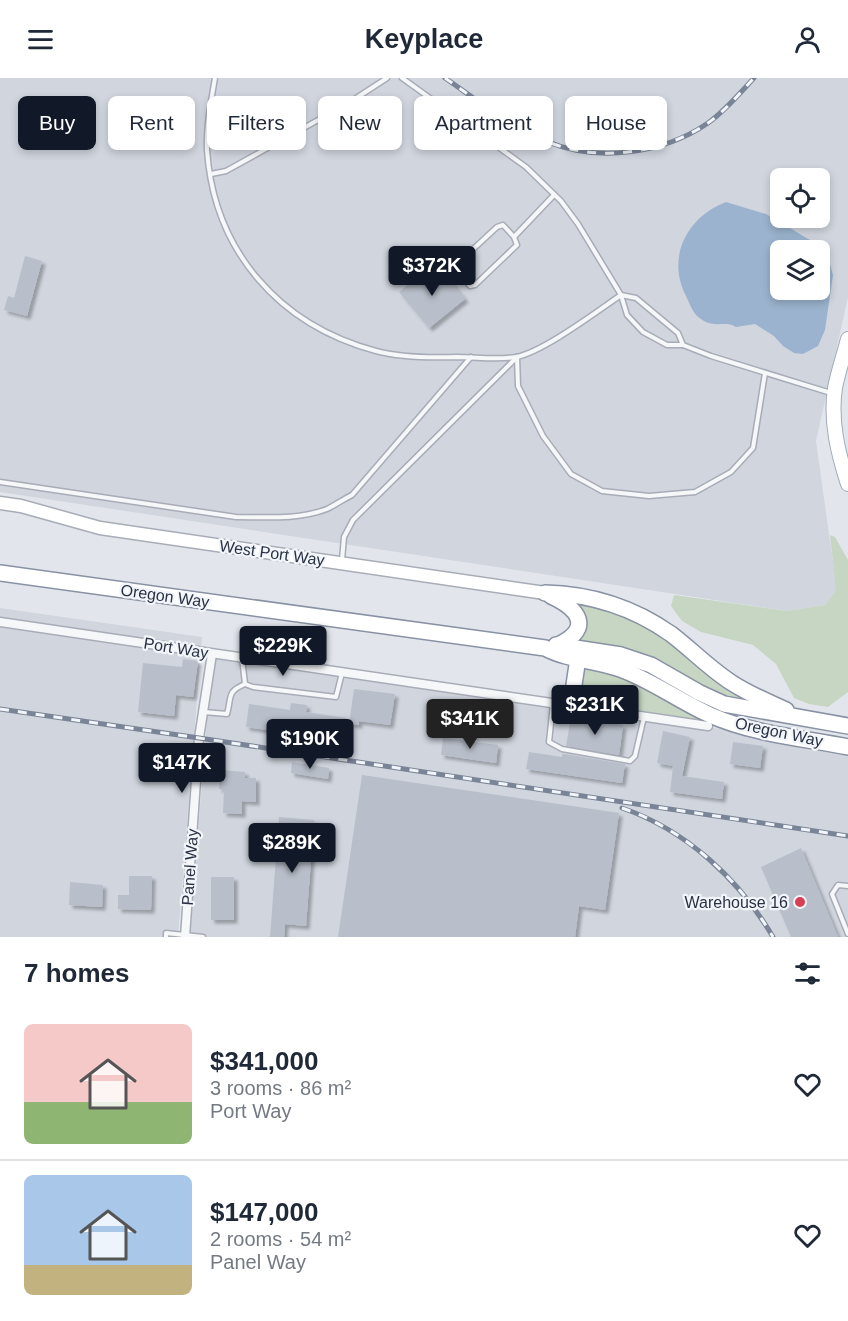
<!DOCTYPE html>
<html lang="en">
<head>
<meta charset="utf-8">
<style>
  body { margin:0; font-family:Arial,sans-serif; background:#f2f2f3; color:#1f2937; height:100vh; display:flex; flex-direction:column; font-size:22px; white-space:nowrap }
  * { box-sizing:border-box; margin:0 }
  p { font-size:20px; color:#747a83 }
  .icon { flex:none; width:33px; height:33px; fill:none; stroke:currentColor; stroke-width:2; stroke-linecap:round; stroke-linejoin:round }
  .map { position:relative; height:859px; overflow:hidden }
  .sheet { display:flex; flex-direction:column; background:#fff; flex:1 }
  .sheet>* { flex:none }
  .guide { position:absolute; left:18px; top:18px; width:813px; height:54px; display:flex; gap:12px }
  .tools { position:absolute; left:770px; top:90px; display:grid; gap:12px }
  .tools a { display:grid; place-items:center; width:60px; height:60px; border-radius:9px; background:#fff; box-shadow:0 3px 9px #0003; font-size:30px }
  .price { position:absolute; translate:-50% -51px; padding:0 14px; border-radius:6px; background:#111827; color:#fff; font-size:20px; line-height:39px; filter:drop-shadow(0 2px 3px #0008) }
  .price::after { content:''; position:absolute; left:50%; top:36px; width:18px; height:14px; margin-left:-9px; background:inherit; clip-path:polygon(0 0,100% 0,50% 100%) }
  .price.on { background:#222; color:#fff }
  ul { padding:0; list-style:none }
  li { display:flex; align-items:center; gap:18px; height:150px; padding:0 24px }
  li+li { border-top:2px solid #e0e1e3 }
  li span { display:grid; place-items:center; flex:none; width:168px; height:120px; border-radius:9px; color:#555 }
  li>.icon { margin-inline-start:auto }
  span .icon { width:72px; height:72px; fill:#fffc; stroke-width:1 }
  li b { font-size:26px }
  h2 { display:flex; justify-content:space-between; align-items:center; height:72px; padding:0 24px; font-size:26px }
  .chip { padding:0 21px; border-radius:9px; background:#fff; box-shadow:0 3px 9px #0003; font-size:21px; line-height:54px }
  .chip.on { background:#111827; color:#fff }
  header { display:flex; justify-content:space-between; align-items:center; height:78px; padding:0 24px; background:#fff; font-size:27px; font-weight:700 }
  .map>svg:first-child { display:block }
</style>
</head>
<body>
<header><svg class="icon" aria-label="menu" viewBox="0 0 24 24"><path d="M4 6h16M4 12h16M4 18h16"/></svg>Keyplace<svg class="icon" aria-label="person" viewBox="0 0 24 24"><circle cx="12" cy="8" r="4"/><path d="M4 21q1-7 8-7t8 7"/></svg></header>
<div class="map">
<svg width="848" height="859" viewBox="0 0 848 859">
  <defs>
    <filter id="shadow"><feDropShadow dx="3.5" dy="3.5" stdDeviation="1.5" flood-color="#0004"/></filter>
  </defs>
  <rect width="100%" height="100%" fill="#e2e6ec"/>
  <g fill="#d0d5de" fill-rule="evenodd">
    <path d="M0,0H848V219L816,363L837,513L825,527L787,533L0,414ZM780,100H819V140H780ZM780,172H819V212H780Z"/>
    <polygon points="0,530 202,559 178,859 0,859"/>
    <polygon points="212,576 848,670 848,859 190,859"/>
  </g>
  <g fill="#c7d6c3">
    <polygon points="830,457 835,459 848,482 848,614 828,629 809,626 794,620 776,586 753,567 701,554 682,543 671,528 674,517 787,533 825,527 836,513"/>
    <polygon points="568,516 595,521 684,567 804,641 747,631 651,587 573,569"/>
    <polygon points="578,580 709,636 708,648 571,627"/>
  </g>
  <path fill="#9bb3ce" fill-rule="evenodd" d="M726,124L766,136L810,162L827,175L833,197L825,252L818,268L803,276L794,275L783,268L774,258L755,246L736,249C724,241 714,253 697,238C692,233 689,224 686,218C666,179 687,139 726,124ZM780,172H819V212H780Z"/>
  <g fill="#b9bfca" filter="url(#shadow)">
    <polygon points="25,178 42,183 27,238 4,232 8,218 14,220"/>
    <polygon points="428,190 436,200 443,194 465,221 429,250 399,214"/>
    <polygon points="183,581 198,583 193,619 176,617 174,638 138,634 143,585 182,589"/>
    <polygon points="354,611 395,616 390,647 359,643 359,647 349,646"/>
    <polygon points="291,625 307,627 306,634 346,640 343,663 246,649 249,626 290,632"/>
    <polygon points="571,639 623,647 619,677 566,668"/>
    <polygon points="663,653 690,659 682,698 724,704 722,721 670,714 673,688 657,685"/>
    <polygon points="443,660 498,667 496,685 441,677"/>
    <polygon points="733,664 763,668 760,690 730,686"/>
    <polygon points="529,674 562,679 562,676 565,676 625,686 622,705 526,691"/>
    <polygon points="292,684 329,690 328,701 291,695"/>
    <polygon points="220,692 245,694 245,700 256,700 256,724 242,723 242,736 223,735 224,712 219,711"/>
    <polygon points="362,697 619,735 605,832 579,828 575,859 338,859"/>
    <polygon points="279,739 314,742 306,848 285,846 284,859 270,859"/>
    <polygon points="801,770 838,859 791,859 761,789"/>
    <polygon points="129,798 152,798 151,832 118,831 118,817 129,817"/>
    <rect x="211" y="799" width="23" height="43"/>
    <polygon points="70,804 103,807 102,829 69,827"/>
  </g>
  <g fill="none" stroke-linecap="round" stroke-linejoin="round">
    <defs>
      <g id="lane">
        <path d="M215,0C211,23 206,49 207,72C214,173 279,247 376,273C402,280 430,280 457,279C476,279 497,282 516,279C543,274 596,234 621,217L636,220L678,255L683,267"/>
        <polyline points="402,0 526,89 561,123 578,146 621,217 627,237 643,254 667,267 683,267 711,278 831,315"/>
        <polyline points="211,96 226,93 347,26 387,0"/>
        <polyline points="514,159 503,147 497,149 456,187 457,193 470,208 475,207 517,167 514,159 554,117"/>
        <polyline points="517,279 518,308 543,358 571,396 602,413 649,418 695,414 731,394 753,370 765,295"/>
        <path d="M0,404L236,439C265,439 299,442 327,431C335,427 344,421 352,417L471,279"/>
        <polyline points="342,482 344,459 353,442 517,279"/>
        <polyline points="242,580 245,606 253,609 336,619 342,595"/>
        <polyline points="553,626 549,664 562,671 630,683 635,678 644,639"/>
        <path d="M204,634L227,636C232,619 226,614 245,606"/>
        <polyline points="848,808 838,807 832,816 848,856"/>
        <polyline points="166,859 166,855 203,859"/>
      </g>
      <g id="street">
        <polyline points="0,544 708,648"/>
        <polyline points="185,859 199,660 212,576"/>
      </g>
      <polyline id="secondary" points="0,425 21,428 100,450 545,515"/>
      <path id="primary" d="M848,261C844,277 838,294 835,310C830,343 838,375 848,406"/>
      <g id="highway">
        <path d="M0,495L545,570C567,582 595,582 620,591C651,602 679,623 710,637C753,656 802,660 848,669"/>
        <path d="M545,515C591,516 634,530 671,556C692,572 710,591 732,605C749,616 768,624 786,632"/>
        <path d="M551,518C579,531 593,550 558,567"/>
        <polyline points="556,567 621,577 651,587 700,615 724,626 848,648"/>
        <polyline points="571,627 578,580"/>
      </g>
    </defs>
    <use href="#lane" stroke="#a7acb7" stroke-width="7"/>
    <use href="#street" stroke="#a7acb7" stroke-width="11"/>
    <use href="#secondary" stroke="#a7acb7" stroke-width="15"/>
    <use href="#primary" stroke="#a1aab8" stroke-width="16"/>
    <use href="#highway" stroke="#8892a4" stroke-width="18"/>
    <use href="#lane" stroke="#f6f7f9" stroke-width="4"/>
    <use href="#street" stroke="#f6f7f9" stroke-width="8"/>
    <use href="#secondary" stroke="#fff" stroke-width="12"/>
    <use href="#primary" stroke="#fff" stroke-width="14"/>
    <use href="#highway" stroke="#fff" stroke-width="15"/>
    <defs>
      <g id="rail">
        <path d="M445,0C477,22 509,48 546,63C597,85 663,76 708,45C725,33 740,15 754,0"/>
        <polyline points="0,631 199,660 848,758"/>
        <path d="M622,730C686,752 739,801 773,859"/>
      </g>
    </defs>
    <use href="#rail" stroke="#7a8497" stroke-width="5"/>
    <use href="#rail" stroke="#f2f5f9" stroke-width="3" stroke-dasharray="9" stroke-linecap="butt"/>
  </g>
  <circle fill="#d93f53" stroke="#f2f5f9" stroke-width="2" cx="800" cy="824" r="6"/>
  <g text-anchor="middle" dominant-baseline="central" stroke-width="4.5" stroke-linejoin="round" paint-order="stroke">
    <g font-size="16" fill="#293245" stroke="#f2f5f9">
      <text transform="translate(272 475) rotate(8)">West Port Way</text>
      <text transform="translate(165 518) rotate(8)">Oregon Way</text>
      <text transform="translate(176 570) rotate(9)">Port Way</text>
      <text transform="translate(779 654) rotate(12)">Oregon Way</text>
      <text transform="translate(190 789) rotate(-86)">Panel Way</text>
    </g>
    <g font-size="16" fill="#293245" stroke="#f2f5f9" text-anchor="end">
      <text x="788" y="824">Warehouse 16</text>
    </g>
  </g>
</svg>
<div class="tools">
<a><svg class="icon" aria-label="locate" viewBox="0 0 24 24"><circle cx="12" cy="12" r="6"/><path d="M12 2v4M12 18v4M2 12h4M18 12h4"/></svg></a>
<a><svg class="icon" aria-label="layers" viewBox="0 0 24 24"><path d="M12 4l9 5-9 5-9-5zM3 14l9 5 9-5"/></svg></a>
</div>
<b class="price" style="left:432px;top:219px">$372K</b>
<b class="price" style="left:283px;top:599px">$229K</b>
<b class="price" style="left:595px;top:658px">$231K</b>
<b class="price on" style="left:470px;top:672px">$341K</b>
<b class="price" style="left:310px;top:692px">$190K</b>
<b class="price" style="left:182px;top:716px">$147K</b>
<b class="price" style="left:292px;top:796px">$289K</b>
<div class="guide">
<a class="chip on">Buy</a>
<a class="chip">Rent</a>
<a class="chip">Filters</a>
<a class="chip">New</a>
<a class="chip">Apartment</a>
<a class="chip">House</a>
</div>
</div>
<section class="sheet">
<h2>7 homes<svg class="icon" aria-label="filters" viewBox="0 0 24 24"><path d="M4 7h16M4 17h16"/><circle cx="9" cy="7" r="2"/><circle cx="15" cy="17" r="2"/></svg></h2>
<ul>
<li><span style="background:linear-gradient(#f6c9c9 65%,#8fb573 0)"><svg class="icon" aria-label="home" viewBox="0 0 24 24"><path d="M3 11l9-7 9 7M6 9v11h12V9"/></svg></span><div><b>$341,000</b><p>3 rooms · 86 m²</p><p>Port Way</p></div><svg class="icon" aria-label="heart" viewBox="0 0 24 24"><path d="M12 20l-8-8c-3-5 5-10 8-4 3-6 11-1 8 4z"/></svg></li>
<li><span style="background:linear-gradient(#a9c7e8 75%,#c2b280 0)"><svg class="icon" aria-label="home" viewBox="0 0 24 24"><path d="M3 11l9-7 9 7M6 9v11h12V9"/></svg></span><div><b>$147,000</b><p>2 rooms · 54 m²</p><p>Panel Way</p></div><svg class="icon" aria-label="heart" viewBox="0 0 24 24"><path d="M12 20l-8-8c-3-5 5-10 8-4 3-6 11-1 8 4z"/></svg></li>
</ul>
</section>
</body>
</html>
